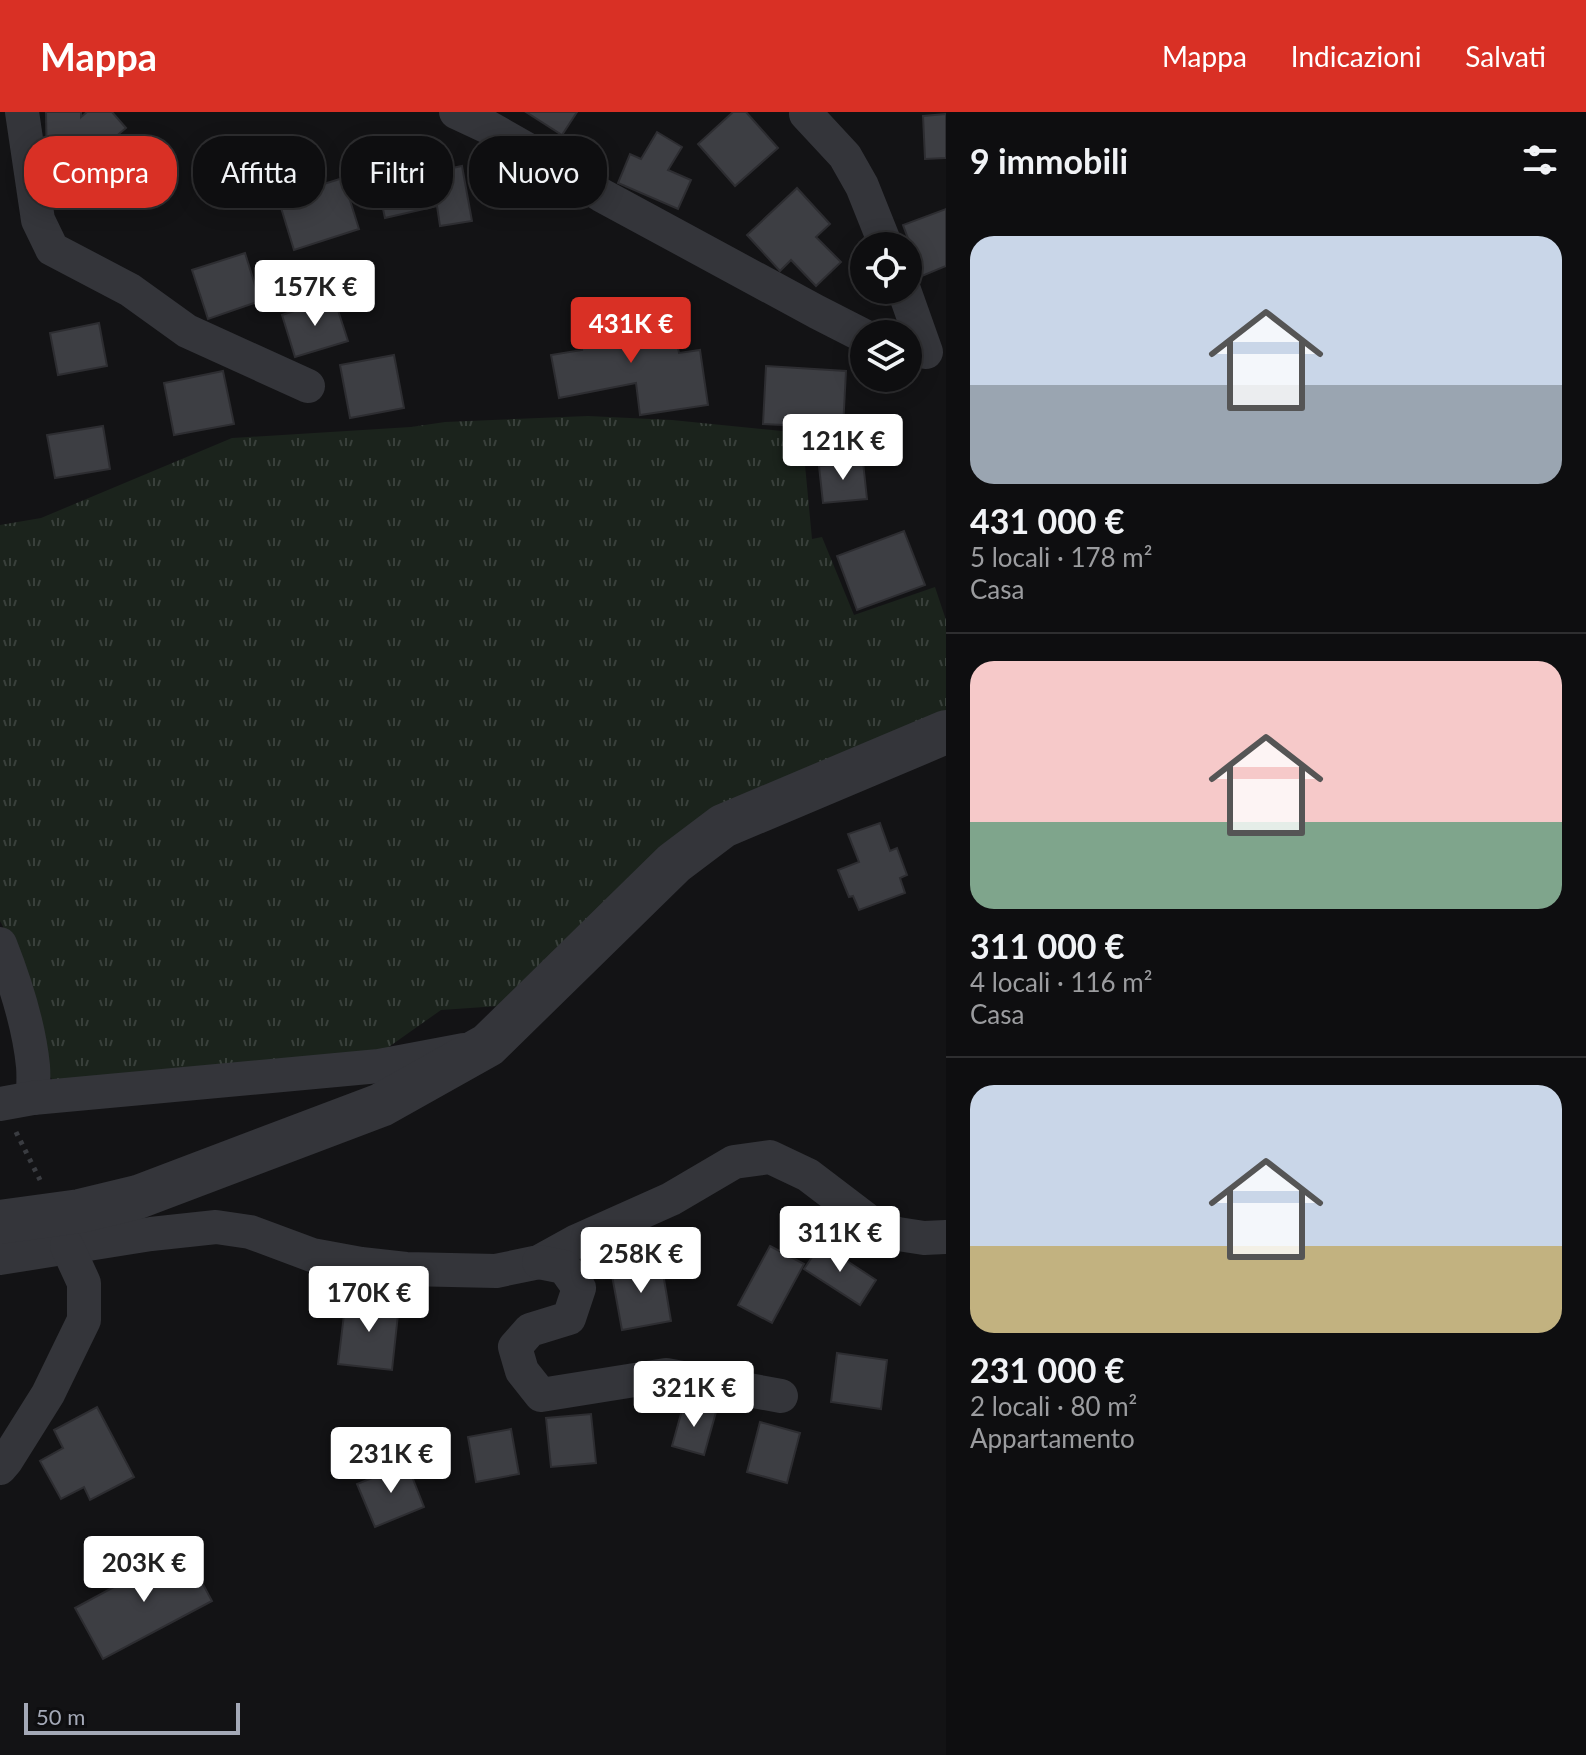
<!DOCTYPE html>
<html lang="it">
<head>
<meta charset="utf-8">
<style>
  body { margin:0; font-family:Lato,sans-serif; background:#171719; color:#f1f3f6; height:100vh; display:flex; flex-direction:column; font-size:30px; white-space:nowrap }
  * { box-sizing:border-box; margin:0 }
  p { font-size:26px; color:#9b9c9f }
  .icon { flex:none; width:44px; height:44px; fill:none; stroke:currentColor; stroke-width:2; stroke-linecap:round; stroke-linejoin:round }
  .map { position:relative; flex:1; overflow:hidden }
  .sheet { display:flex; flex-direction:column; background:#0e0e10; width:640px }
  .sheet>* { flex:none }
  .top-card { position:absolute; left:24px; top:24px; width:760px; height:72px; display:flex; gap:16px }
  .tools { position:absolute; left:850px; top:120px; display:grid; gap:16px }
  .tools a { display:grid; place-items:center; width:72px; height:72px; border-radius:50%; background:#0e0e10; box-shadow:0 4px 20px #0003,0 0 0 2px #2e2e30; font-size:40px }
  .scale { position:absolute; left:24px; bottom:20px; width:216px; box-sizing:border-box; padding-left:8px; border:4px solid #a4a9b7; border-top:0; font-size:22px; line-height:28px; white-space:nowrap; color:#a4a9b7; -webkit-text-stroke:6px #0e0e10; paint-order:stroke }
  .price { position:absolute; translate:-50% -68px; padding:0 18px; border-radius:8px; background:#fff; color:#222; font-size:26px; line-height:52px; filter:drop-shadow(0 2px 4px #0008) }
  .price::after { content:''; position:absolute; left:50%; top:48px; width:24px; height:18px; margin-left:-12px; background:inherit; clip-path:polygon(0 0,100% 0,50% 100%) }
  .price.selected { background:#d93025; color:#fff }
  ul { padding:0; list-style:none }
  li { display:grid; align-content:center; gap:16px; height:424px; padding:0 24px }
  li+li { border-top:2px solid #2e2e30 }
  li span { display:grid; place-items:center; height:248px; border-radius:24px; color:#555 }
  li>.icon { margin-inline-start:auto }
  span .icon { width:144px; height:144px; fill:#fffc; stroke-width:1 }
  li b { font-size:34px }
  h2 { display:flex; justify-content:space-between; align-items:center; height:96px; padding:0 24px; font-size:34px }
  .pill { padding:0 28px; border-radius:32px; background:#0e0e10; box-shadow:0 4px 20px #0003,0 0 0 2px #2e2e30; font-size:28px; line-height:72px }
  .pill.selected { background:#d93025; color:#fff }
  header { display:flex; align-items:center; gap:48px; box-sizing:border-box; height:112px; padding:0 40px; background:#d93025; color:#fff }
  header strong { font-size:38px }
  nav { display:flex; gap:44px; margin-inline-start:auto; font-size:28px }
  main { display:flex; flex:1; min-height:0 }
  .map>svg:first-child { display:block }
</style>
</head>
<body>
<header>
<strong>Mappa</strong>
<nav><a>Mappa</a><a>Indicazioni</a><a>Salvati</a></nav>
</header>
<main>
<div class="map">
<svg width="946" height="1643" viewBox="0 0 946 1643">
  <defs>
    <pattern id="grass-tufts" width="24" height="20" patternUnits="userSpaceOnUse" patternTransform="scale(2)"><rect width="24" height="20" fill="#1b231c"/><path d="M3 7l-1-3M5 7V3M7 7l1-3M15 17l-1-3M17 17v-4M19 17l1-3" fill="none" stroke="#39403b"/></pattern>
  </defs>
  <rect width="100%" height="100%" fill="#131315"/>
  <polygon fill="url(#grass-tufts)" points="588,304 672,308 802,321 812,427 822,425 854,503 935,475 946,508 946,601 717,702 512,893 441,898 383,939 56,971 49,964 6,820 0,809 0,413 41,406 232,326 411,315 445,310"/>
  <g fill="#3d3e43" stroke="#2d2d31" stroke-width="2">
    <polygon points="46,0 81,0 81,5 87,0 112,0 126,16 90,46 82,37 82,57 47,58"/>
    <polygon points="526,0 577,0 562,23"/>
    <polygon points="733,0 746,0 778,36 735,74 698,32"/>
    <polygon points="946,2 946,46 925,47 923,4"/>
    <polygon points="657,20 682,35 668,58 691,68 678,97 618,71 630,42 641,47"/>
    <polygon points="441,32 447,57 462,54 472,109 440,114 437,94 385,106 372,47"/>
    <polygon points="343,66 359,117 294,138 278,86"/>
    <polygon points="797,76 830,112 816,125 841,150 816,174 791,148 780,159 747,123"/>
    <polygon points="946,97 946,154 922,164 903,113"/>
    <polygon points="245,141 260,189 208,207 192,158"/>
    <polygon points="334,186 348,229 295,245 282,203"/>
    <polygon points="618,197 619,212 675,221 679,241 700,238 708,293 640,303 636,271 559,286 551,243 582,238 576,204"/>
    <polygon points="99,211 107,254 58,263 50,221"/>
    <polygon points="394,243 404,296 350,306 340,253"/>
    <polygon points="766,254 846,259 843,316 763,312"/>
    <polygon points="223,259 234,312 174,323 164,271"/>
    <polygon points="103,314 110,357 55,366 47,323"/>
    <polygon points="863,350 867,387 823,391 819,354"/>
    <polygon points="904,419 925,473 857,498 837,444"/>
    <polygon points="880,711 890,739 897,736 907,763 900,766 905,781 859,798 853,784 849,785 838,758 859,750 848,722"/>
    <polygon points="821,1132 876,1168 860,1193 804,1157"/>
    <polygon points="770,1134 804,1152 772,1211 738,1193"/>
    <polygon points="661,1149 671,1209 622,1218 611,1158"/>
    <polygon points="346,1186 399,1193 392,1258 338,1252"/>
    <polygon points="837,1241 887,1248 881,1297 831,1290"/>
    <polygon points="684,1291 716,1300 704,1343 672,1334"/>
    <polygon points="97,1295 134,1365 90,1388 84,1375 61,1387 40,1349 63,1336 54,1318"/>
    <polygon points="591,1302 596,1351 551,1355 546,1306"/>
    <polygon points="760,1310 800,1321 787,1371 747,1360"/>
    <polygon points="511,1317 519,1362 476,1370 468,1325"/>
    <polygon points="407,1352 424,1395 375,1415 357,1372"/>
    <polygon points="184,1437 212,1489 103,1547 75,1496"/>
  </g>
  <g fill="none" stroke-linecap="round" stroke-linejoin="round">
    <polyline stroke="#3a3c41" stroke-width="5" stroke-dasharray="4 6" stroke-linecap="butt" points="16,1020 40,1068"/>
    <g stroke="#34353a" stroke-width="34">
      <polyline points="22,0 38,108 52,137 130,178 187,219 308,274"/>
      <polyline points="456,0 486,14 544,47 601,83 817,200 864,224"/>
      <polyline points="806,2 845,44 862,74 886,134"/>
      <polyline points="904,178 926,240"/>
      <path d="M0,832C15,870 29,913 33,954C34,965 33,976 33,986"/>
      <polyline points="0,992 33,986 379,954 464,938"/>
      <polyline points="0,1146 151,1122 216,1115 250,1120 312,1143 361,1152 406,1157 496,1159 539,1150 577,1129 671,1087 734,1050 770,1045 808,1063 875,1114 898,1122 924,1126 946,1125"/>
      <polyline points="539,1150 564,1155 579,1176 569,1206 530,1218 515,1235 522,1259 541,1283 666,1263 781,1284"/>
      <polyline points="0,1356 6,1349 48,1282 84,1208 84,1171 67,1134"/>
    </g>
    <polyline stroke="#34353a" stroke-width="44" points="0,1110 80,1099 138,1085 381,993 488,933 674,751 723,714 946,620"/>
  </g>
</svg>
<div class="tools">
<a><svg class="icon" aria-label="locate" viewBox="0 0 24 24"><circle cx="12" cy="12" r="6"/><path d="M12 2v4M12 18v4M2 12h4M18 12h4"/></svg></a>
<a><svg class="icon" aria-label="layers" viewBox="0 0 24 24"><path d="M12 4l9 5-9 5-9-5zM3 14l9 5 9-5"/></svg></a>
</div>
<div class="scale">50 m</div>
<b class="price" style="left:315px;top:216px">157K €</b>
<b class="price selected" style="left:631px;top:253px">431K €</b>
<b class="price" style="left:843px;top:370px">121K €</b>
<b class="price" style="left:840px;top:1162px">311K €</b>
<b class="price" style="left:641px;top:1183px">258K €</b>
<b class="price" style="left:369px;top:1222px">170K €</b>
<b class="price" style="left:694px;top:1317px">321K €</b>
<b class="price" style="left:391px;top:1383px">231K €</b>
<b class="price" style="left:144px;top:1492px">203K €</b>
<div class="top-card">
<a class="pill selected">Compra</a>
<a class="pill">Affitta</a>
<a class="pill">Filtri</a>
<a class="pill">Nuovo</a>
</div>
</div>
<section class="sheet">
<h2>9 immobili<svg class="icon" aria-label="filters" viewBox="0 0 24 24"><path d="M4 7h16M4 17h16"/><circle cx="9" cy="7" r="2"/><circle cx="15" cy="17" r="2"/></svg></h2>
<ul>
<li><span style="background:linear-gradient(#c9d6e8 60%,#9aa5b1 0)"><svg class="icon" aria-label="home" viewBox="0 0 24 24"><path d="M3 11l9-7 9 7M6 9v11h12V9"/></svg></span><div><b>431 000 €</b><p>5 locali · 178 m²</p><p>Casa</p></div></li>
<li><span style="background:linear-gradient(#f6c9c9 65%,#7fa58c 0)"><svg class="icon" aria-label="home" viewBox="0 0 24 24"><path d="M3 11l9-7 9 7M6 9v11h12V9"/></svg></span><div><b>311 000 €</b><p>4 locali · 116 m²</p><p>Casa</p></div></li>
<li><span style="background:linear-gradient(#c9d6e8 65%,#c2b280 0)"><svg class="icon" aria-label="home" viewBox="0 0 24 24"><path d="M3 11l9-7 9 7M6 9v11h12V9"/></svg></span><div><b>231 000 €</b><p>2 locali · 80 m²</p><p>Appartamento</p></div></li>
</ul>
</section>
</main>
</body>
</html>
